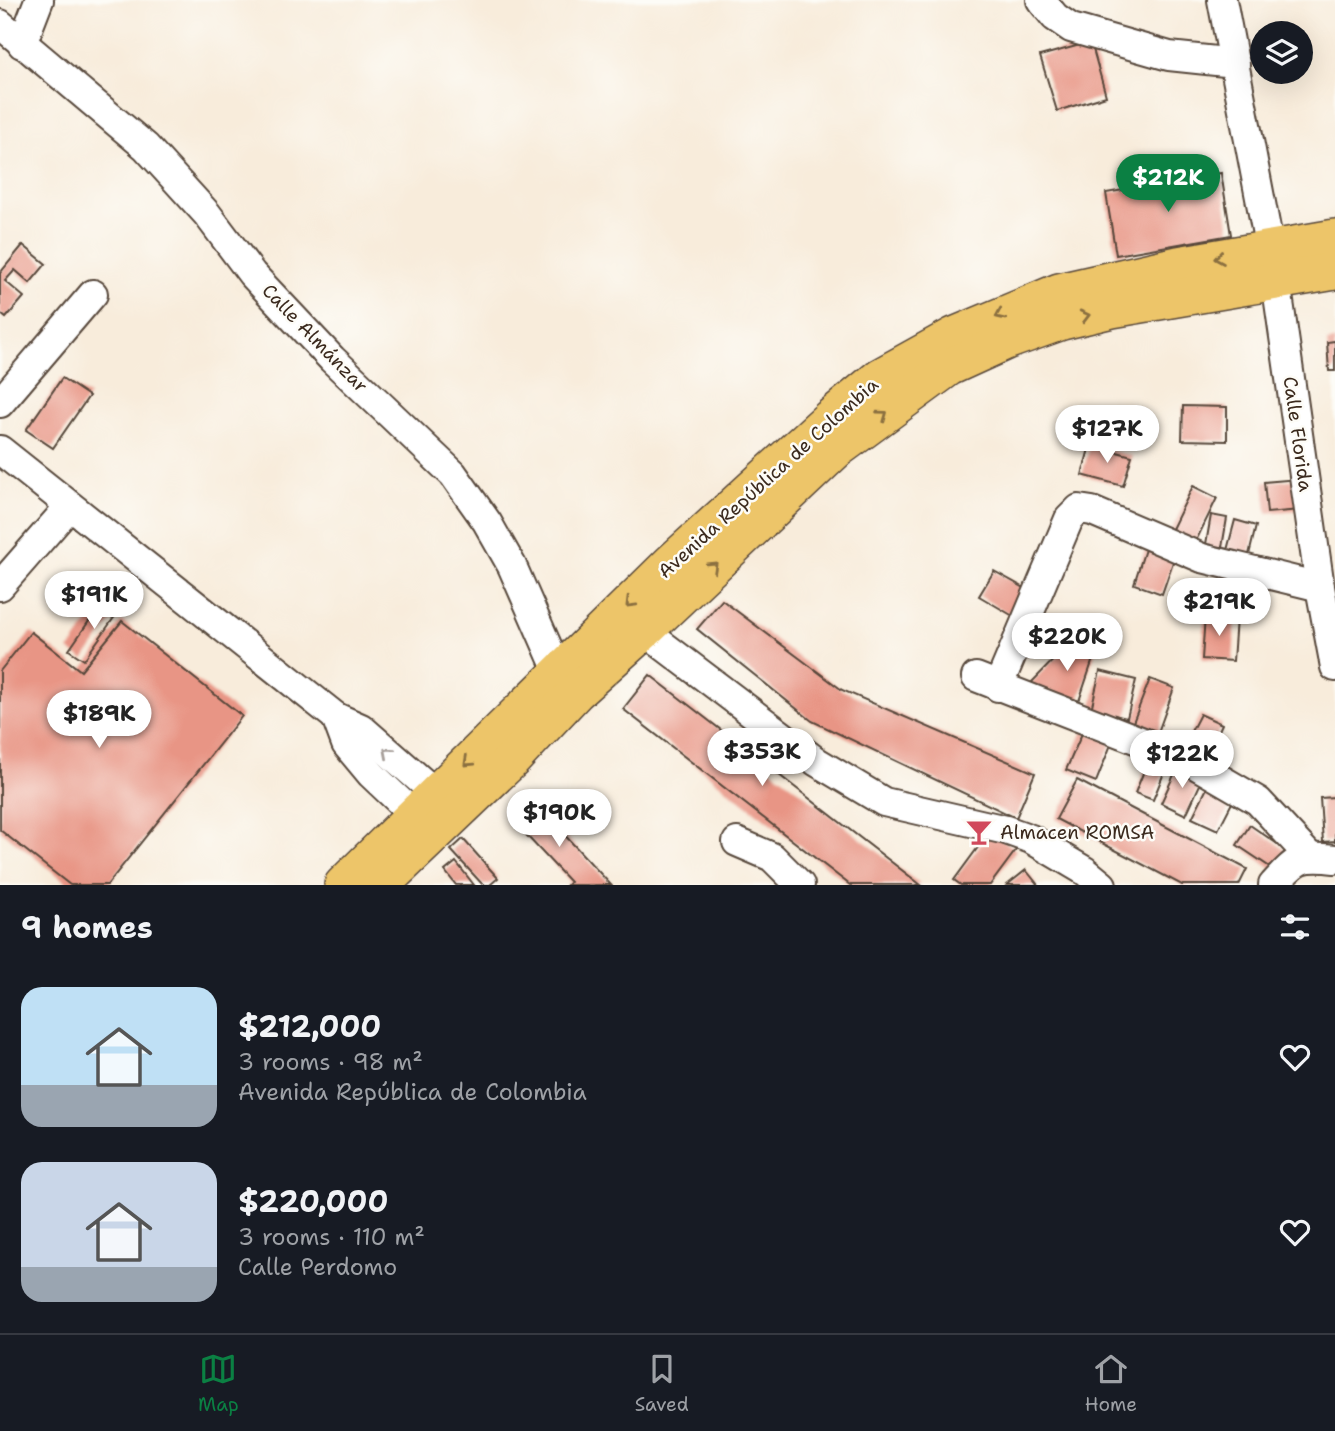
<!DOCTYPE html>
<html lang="en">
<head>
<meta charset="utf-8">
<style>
  body { margin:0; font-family:"Shantell Sans",sans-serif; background:#20242c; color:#f1f3f6; height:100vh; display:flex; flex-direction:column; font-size:26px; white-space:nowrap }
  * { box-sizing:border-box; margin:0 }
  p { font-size:23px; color:#9ea1a6 }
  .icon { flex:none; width:38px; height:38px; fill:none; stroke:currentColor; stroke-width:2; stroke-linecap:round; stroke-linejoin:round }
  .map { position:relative; height:885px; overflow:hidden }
  .drawer { display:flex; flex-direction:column; background:#171b24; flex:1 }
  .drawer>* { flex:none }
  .controls { position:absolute; left:1250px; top:21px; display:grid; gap:14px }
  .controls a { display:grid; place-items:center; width:63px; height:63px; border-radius:50%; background:#171b24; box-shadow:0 7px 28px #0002; font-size:35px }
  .price { position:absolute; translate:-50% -60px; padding:0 16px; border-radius:24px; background:#fff; color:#222; font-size:23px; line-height:46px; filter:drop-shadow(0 2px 4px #0008) }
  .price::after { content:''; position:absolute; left:50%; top:42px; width:21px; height:16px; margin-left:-10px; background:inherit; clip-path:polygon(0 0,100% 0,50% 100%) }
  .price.on { background:#0b8043; color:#fff }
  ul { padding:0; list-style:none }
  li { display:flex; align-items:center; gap:21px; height:175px; padding:0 21px }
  li span { display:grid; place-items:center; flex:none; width:196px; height:140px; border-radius:21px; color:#555 }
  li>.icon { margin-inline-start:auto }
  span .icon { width:84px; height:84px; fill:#fffc; stroke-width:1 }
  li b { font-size:30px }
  h2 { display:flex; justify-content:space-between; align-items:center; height:84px; padding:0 21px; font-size:30px }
  .tab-bar { display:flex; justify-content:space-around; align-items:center; height:98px; border-top:2px solid #363941; background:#171b24; font-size:19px; color:#9ea1a6 }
  .tab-bar a { display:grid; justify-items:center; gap:4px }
  .tab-bar .on { color:#0b8043 }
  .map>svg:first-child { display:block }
</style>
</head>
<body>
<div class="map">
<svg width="1335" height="885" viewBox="0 0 1335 885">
  <rect width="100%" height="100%" fill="#fdfcf7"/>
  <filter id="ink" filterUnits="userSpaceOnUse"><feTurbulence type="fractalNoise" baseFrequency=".0143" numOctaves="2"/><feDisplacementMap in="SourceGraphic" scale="14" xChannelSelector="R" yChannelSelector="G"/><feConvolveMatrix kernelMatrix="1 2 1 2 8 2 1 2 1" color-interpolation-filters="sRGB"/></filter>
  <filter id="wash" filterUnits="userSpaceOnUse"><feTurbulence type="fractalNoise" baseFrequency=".00686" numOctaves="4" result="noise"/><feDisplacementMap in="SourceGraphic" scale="28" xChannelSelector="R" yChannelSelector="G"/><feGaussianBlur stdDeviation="1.57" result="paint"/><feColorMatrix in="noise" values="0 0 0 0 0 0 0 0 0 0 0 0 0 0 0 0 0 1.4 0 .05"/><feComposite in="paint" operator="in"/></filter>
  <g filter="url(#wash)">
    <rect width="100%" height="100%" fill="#f8ecdb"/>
    <g id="blocks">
      <g fill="#e89585">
        <polygon points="1091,42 1106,96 1057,111 1040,56"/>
        <polygon points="1221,173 1231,235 1116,255 1106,193"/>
        <polygon points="23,245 46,264 30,283 15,270 5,281 24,297 6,318 0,313 0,273"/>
        <polygon points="1335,341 1335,371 1329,371 1327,342"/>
        <polygon points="62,378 89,396 53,448 26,430"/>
        <polygon points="1183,406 1227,407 1227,441 1182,440"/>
        <polygon points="1090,445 1132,456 1123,486 1082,475"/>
        <polygon points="1298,479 1300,510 1267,513 1264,482"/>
        <polygon points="1193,486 1217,498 1193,547 1169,535"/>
        <polygon points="1211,515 1227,518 1221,553 1205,550"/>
        <polygon points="1235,520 1256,526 1247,563 1225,558"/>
        <polygon points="1146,546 1175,556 1162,594 1134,584"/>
        <polygon points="994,571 1028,590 1013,616 979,596"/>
        <polygon points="722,600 842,690 1035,773 1016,818 812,721 697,629"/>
        <polygon points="103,601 118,612 84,660 69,650"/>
        <polygon points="1205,616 1236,618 1233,661 1202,659"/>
        <polygon points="122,621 242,716 107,885 70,885 0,830 0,671 31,632 81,671"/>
        <polygon points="1069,644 1095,653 1079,701 1029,685"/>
        <polygon points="1100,671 1136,680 1127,718 1091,710"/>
        <polygon points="650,675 921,885 850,885 623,709"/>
        <polygon points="1150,679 1174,688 1157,735 1132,725"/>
        <polygon points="1200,714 1222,724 1207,756 1184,745"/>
        <polygon points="1083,731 1112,742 1096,782 1066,770"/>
        <polygon points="1150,756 1168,763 1153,800 1135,793"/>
        <polygon points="1178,766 1203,778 1186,815 1161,803"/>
        <polygon points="1077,780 1247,869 1239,885 1182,885 1056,819"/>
        <polygon points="1210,782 1236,795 1218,830 1192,818"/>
        <polygon points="1335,797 1335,841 1323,842 1320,798"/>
        <polygon points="535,803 611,885 567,885 570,882 514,822"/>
        <polygon points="1250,825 1289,852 1276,871 1237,845"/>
        <polygon points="990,831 1016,850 990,885 961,885 954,880"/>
        <polygon points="463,839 498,878 490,885 483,885 451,850"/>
        <polygon points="456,862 474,885 456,885 445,871"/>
        <polygon points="1026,870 1038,885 1007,885"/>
      </g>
    </g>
  </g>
  <g filter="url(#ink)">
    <use href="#blocks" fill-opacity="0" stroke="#57473a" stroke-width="2"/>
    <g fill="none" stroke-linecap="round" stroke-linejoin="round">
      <defs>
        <g id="minor">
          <polyline points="1041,0 1055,17 1071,28 1169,56 1235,63"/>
          <polyline points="1222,0 1276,281 1320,587 1335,667"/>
          <polyline points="0,24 146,147 207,214 252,274 332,359 453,474 487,522 512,566 559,673 570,685"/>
          <polyline points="22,44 39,0"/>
          <polyline points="0,403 93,294"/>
          <polyline points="0,450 336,717 361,728 450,806"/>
          <polyline points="0,586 69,507"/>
          <polyline points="644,631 817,762 884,802 1006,830 1031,839 1085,871 1102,885"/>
          <polyline points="976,677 1184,758 1258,801 1309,856"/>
          <polyline points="998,687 1069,519 1079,509 1092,511 1202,558 1320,587"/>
          <polyline points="336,717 346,744 371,774 429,829"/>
          <polyline points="737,842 772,857 800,885"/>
          <path d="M1273,885C1297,859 1299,855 1335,859"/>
        </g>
        <g id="major">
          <polyline points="343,885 671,563 830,418 880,377 954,336 1059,292 1178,265 1335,238"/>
          <polyline points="381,885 512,760 576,692 644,631 836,450 949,367 1006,341 1062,321 1112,309 1335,271"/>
        </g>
      </defs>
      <use href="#minor" stroke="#57473a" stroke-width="32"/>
      <use href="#major" stroke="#57473a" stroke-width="40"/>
      <use href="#minor" stroke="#fff" stroke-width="28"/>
      <use href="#major" stroke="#edc569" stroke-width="37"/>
    </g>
    <defs><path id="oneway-chevron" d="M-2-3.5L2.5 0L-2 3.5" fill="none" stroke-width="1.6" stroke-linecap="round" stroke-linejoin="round" transform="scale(1.75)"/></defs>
    <g stroke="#8b7040">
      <use href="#oneway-chevron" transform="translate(1219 258) rotate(171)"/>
      <use href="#oneway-chevron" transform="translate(1000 315) rotate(156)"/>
      <use href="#oneway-chevron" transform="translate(1085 316) rotate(-14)"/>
      <use href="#oneway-chevron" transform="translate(883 415) rotate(-36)"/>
      <use href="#oneway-chevron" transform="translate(713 566) rotate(-43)"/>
      <use href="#oneway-chevron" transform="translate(630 603) rotate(135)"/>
      <use href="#oneway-chevron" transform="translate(468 762) rotate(137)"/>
    </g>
    <use stroke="#a79f9a" href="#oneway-chevron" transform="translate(388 752) rotate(-139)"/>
  </g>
  <defs>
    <symbol id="bar-bare" viewBox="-9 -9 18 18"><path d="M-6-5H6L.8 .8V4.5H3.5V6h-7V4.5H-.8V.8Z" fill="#d1495b" stroke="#fdfcf7" stroke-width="2.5" paint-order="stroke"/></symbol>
  </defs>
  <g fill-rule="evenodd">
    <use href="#bar-bare" x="960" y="813" width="38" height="38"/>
  </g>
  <g text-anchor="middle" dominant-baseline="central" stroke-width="5" stroke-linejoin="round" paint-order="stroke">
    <g font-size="19" fill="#3b2a1e" stroke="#fdfcf7">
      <text transform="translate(315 338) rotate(46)">Calle Almánzar</text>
      <text transform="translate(1298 434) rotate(82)">Calle Florida</text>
      <text transform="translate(768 478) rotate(-42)">Avenida República de Colombia</text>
    </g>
    <g font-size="19" fill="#3b2a1e" stroke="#fdfcf7" text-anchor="start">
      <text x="1000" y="832">Almacen ROMSA</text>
    </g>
  </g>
</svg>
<div class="controls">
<a><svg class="icon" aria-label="layers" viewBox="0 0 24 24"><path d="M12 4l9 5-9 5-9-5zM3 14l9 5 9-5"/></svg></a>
</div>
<b class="price on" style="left:1168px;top:214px">$212K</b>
<b class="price" style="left:1107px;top:465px">$127K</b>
<b class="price" style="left:94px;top:631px">$191K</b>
<b class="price" style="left:1219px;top:638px">$219K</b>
<b class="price" style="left:1067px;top:673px">$220K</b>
<b class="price" style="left:99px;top:750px">$189K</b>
<b class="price" style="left:762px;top:788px">$353K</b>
<b class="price" style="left:1182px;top:790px">$122K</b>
<b class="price" style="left:559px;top:849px">$190K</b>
</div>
<section class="drawer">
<h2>9 homes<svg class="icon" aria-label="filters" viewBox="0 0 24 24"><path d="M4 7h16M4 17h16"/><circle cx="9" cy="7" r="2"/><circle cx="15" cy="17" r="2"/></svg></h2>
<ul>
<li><span style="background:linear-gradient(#bfe0f5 70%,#9aa5b1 0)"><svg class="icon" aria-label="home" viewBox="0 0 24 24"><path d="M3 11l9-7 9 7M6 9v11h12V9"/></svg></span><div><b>$212,000</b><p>3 rooms · 98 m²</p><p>Avenida República de Colombia</p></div><svg class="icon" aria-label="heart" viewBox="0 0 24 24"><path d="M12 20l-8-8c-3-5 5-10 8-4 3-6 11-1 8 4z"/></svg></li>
<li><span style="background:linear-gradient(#c9d6e8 75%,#9aa5b1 0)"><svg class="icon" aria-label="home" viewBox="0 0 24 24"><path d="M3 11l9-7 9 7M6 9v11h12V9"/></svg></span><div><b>$220,000</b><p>3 rooms · 110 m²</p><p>Calle Perdomo</p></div><svg class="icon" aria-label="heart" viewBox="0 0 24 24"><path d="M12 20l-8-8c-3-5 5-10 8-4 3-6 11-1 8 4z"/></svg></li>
</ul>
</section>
<nav class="tab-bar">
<a class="on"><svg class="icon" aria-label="map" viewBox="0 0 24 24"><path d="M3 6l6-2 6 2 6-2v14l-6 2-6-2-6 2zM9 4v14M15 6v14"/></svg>Map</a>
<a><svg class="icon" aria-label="saved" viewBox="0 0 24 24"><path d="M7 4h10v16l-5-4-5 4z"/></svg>Saved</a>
<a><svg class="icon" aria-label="home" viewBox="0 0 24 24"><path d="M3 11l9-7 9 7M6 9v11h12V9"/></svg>Home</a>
</nav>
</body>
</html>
